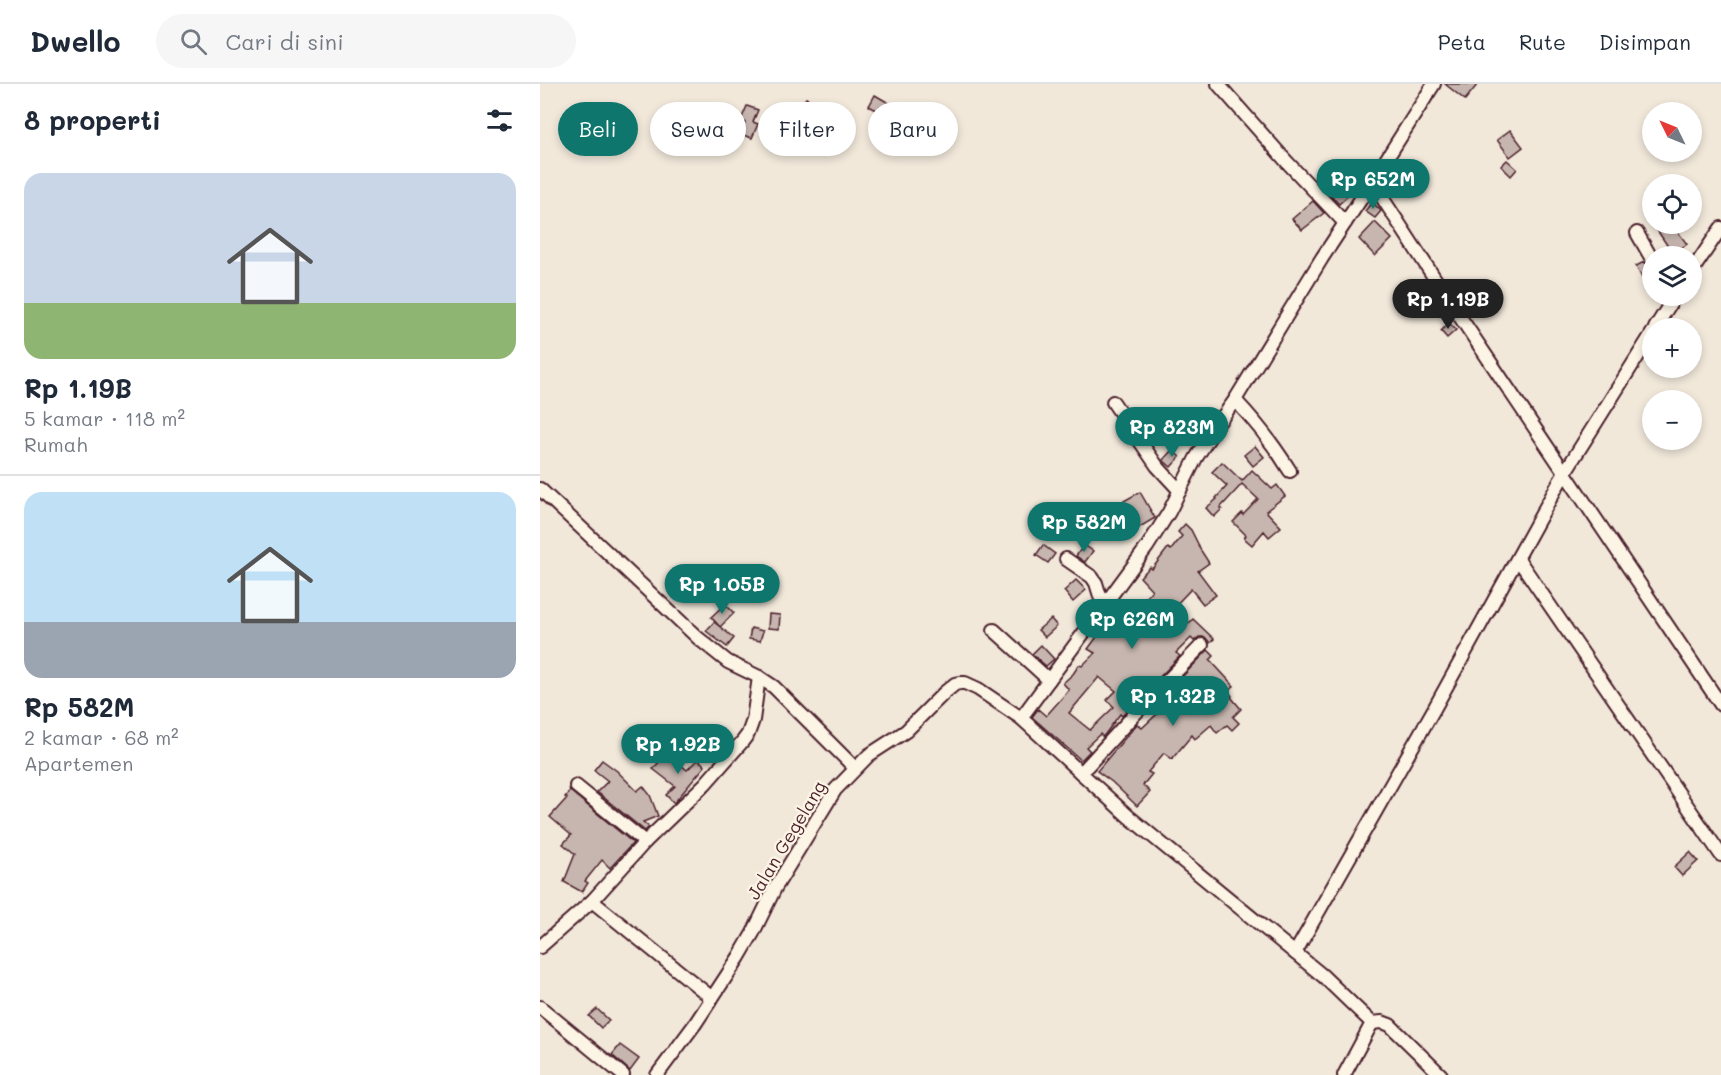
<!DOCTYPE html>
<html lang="id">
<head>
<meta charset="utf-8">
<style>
  body { margin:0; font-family:Mali,sans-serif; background:#f6f6f7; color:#1f2937; height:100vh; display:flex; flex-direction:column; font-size:22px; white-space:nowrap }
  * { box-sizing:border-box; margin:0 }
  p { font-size:20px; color:#747a83 }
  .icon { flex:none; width:33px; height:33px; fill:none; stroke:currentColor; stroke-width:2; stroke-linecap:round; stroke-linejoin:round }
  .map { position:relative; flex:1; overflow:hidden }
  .sheet { display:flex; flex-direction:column; background:#fff; width:540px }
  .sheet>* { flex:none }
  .hud { position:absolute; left:18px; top:18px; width:570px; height:54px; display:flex; gap:12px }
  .needle { width:39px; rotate:313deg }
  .controls { position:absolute; left:1102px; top:18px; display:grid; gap:12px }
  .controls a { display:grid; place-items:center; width:60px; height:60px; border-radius:50%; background:#fff; box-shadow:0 3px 9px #0003; font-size:30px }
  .price { position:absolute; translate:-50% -51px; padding:0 14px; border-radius:21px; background:#0f766e; color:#fff; font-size:20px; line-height:39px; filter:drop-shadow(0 2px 3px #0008) }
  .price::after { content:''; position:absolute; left:50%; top:36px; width:18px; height:14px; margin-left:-9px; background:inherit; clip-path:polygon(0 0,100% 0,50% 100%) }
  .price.active { background:#222; color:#fff }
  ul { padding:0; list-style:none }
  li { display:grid; align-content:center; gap:12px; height:318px; padding:0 24px }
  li+li { border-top:2px solid #e0e1e3 }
  li span { display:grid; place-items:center; height:186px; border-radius:18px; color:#555 }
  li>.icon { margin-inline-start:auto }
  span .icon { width:108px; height:108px; fill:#fffc; stroke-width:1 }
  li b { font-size:26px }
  h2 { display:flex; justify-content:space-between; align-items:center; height:72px; padding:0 24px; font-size:26px }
  .pill { padding:0 21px; border-radius:27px; background:#fff; box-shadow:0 3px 9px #0003; font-size:21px; line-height:54px }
  .pill.active { background:#0f766e; color:#fff }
  header { display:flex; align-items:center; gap:36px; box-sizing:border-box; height:84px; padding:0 30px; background:#fff; border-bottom:2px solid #e0e1e3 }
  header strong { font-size:28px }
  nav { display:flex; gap:33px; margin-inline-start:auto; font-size:21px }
  .search { width:420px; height:54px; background:#f6f6f7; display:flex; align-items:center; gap:15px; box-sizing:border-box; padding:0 21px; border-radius:33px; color:#747a83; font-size:22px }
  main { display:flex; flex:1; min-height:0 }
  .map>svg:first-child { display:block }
</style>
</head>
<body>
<header>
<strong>Dwello</strong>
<div class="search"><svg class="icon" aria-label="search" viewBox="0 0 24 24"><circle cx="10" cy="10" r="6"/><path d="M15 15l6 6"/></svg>Cari di sini</div>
<nav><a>Peta</a><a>Rute</a><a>Disimpan</a></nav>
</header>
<main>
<section class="sheet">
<h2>8 properti<svg class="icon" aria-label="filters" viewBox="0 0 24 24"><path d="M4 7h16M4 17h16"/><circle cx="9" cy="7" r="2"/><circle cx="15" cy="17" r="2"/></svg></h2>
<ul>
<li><span style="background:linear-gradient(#c9d6e8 70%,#8fb573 0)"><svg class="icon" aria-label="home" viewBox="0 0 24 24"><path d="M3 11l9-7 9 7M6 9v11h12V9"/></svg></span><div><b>Rp 1.19B</b><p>5 kamar · 118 m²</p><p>Rumah</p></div></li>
<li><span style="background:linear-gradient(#bfe0f5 70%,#9aa5b1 0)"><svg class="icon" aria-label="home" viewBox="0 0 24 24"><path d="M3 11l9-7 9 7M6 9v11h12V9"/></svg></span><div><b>Rp 582M</b><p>2 kamar · 68 m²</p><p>Apartemen</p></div></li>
</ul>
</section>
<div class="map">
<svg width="1181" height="991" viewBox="0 0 1181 991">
  <rect width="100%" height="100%" fill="#f1e8da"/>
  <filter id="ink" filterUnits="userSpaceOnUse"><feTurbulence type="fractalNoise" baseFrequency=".0167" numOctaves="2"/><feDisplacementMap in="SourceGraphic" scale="12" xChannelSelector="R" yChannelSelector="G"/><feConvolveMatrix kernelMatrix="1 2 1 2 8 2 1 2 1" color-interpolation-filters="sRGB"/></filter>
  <g filter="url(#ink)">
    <g fill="#c7b6af" stroke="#4a1f2b" stroke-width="1.5" fill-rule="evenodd">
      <polygon points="905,0 938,0 925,16"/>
      <polygon points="335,11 354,22 356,20 370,28 359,49 344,41 349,33 329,22"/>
      <polygon points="266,14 282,23 276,34 259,24"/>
      <polygon points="207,22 218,26 213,38 218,40 212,54 200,50 205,38 201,36"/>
      <polygon points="970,46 983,63 970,73 957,56"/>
      <polygon points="967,76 977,85 971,92 961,82"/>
      <polygon points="800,95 812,108 799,120 787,108"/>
      <polygon points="773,117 784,129 762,146 752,135"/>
      <polygon points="832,118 841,127 835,134 825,127"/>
      <polygon points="835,138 852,155 835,172 819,155"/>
      <polygon points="1114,140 1132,140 1147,160 1133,170 1119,149"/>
      <polygon points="1104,178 1108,184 1113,185 1113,189 1102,194 1096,182"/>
      <polygon points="909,239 916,246 907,254 901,247"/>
      <polygon points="715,362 724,373 713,382 704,371"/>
      <polygon points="632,366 640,373 631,383 623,376"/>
      <polygon points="682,378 702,397 712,386 732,405 737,401 745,412 726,427 741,443 729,453 724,447 712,461 704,454 706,451 693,438 702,429 703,431 718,415 702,400 680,424 682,425 674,433 666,424 677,415 676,414 687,402 672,388"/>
      <polygon points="600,408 615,434 588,450 573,423"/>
      <path d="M645,440L651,446L659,462H658L669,479L658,487L676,511L663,520L651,505L632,525L649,539L653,535L674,555L670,559L665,553H659L654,557L651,554L636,569L640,572L582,632L580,630L563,653L560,650L546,663L550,667L541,676L492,633L498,625L506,632L529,606L523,599L533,590L539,581L542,582L555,569L548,565L574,530L576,532L588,519L595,526L612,506L600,493L610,483L612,485L628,464L631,466L642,452L638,448ZM559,593L576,607L567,616L574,623L550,646L529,629Z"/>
      <polygon points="503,461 515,470 508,479 496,471"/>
      <polygon points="544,461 553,467 545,478 536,472"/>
      <polygon points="536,496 546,506 533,518 524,507"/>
      <polygon points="185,520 194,529 180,543 171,533"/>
      <polygon points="229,530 240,531 239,545 228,544"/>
      <polygon points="511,535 517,542 505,553 498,546"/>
      <polygon points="174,538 194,554 187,563 166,547"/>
      <polygon points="211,544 223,547 220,557 209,555"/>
      <polygon points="501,561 514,575 506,582 492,570"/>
      <polygon points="668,566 674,572 670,576 694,602 688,607 692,612 691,613 701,625 693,633 699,639 692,646 687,641 677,649 671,641 655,655 652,651 632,675 624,669 608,688 612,690 603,701 610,708 597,722 572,698 557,687 597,640 602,644 617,630 613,623"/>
      <polygon points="167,656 173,665 165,672 158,663"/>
      <polygon points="127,669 147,686 158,675 165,682 134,719 126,711 135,702 113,685"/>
      <polygon points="62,676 77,687 97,707 103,702 110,711 118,732 103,738 109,743 105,747 57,708 68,697 54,686"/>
      <polygon points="30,707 93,759 70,784 62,776 45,797 48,799 42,808 24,798 35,770 23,760 31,751 10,733 27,714 25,713"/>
      <polygon points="1150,768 1158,777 1142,792 1134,783"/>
      <polygon points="57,925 69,936 61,944 49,932"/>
      <polygon points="80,961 99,975 90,987 72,971"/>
    </g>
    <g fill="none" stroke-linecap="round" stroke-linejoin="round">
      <defs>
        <g id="minor">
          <polyline points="678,0 747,78 805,139"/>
          <polyline points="832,98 912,221 1181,621"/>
          <polyline points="1097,149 1113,177"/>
          <polyline points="1152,187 1181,144"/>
          <polyline points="1115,244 1135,212"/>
          <path d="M695,316C716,338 734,361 750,387"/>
          <polyline points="573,318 617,382 640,407"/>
          <polyline points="0,405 158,554 188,578 219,593 234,603 315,684"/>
          <polyline points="526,475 552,493 556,499 563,522"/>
          <polyline points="978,475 1181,771"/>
          <polyline points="454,546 509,596"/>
          <polyline points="481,634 607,463 629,428 656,374 679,338 695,316 782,174 832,98 894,0"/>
          <polyline points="541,689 593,632 662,561"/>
          <polyline points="36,702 105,758"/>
          <polyline points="52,817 172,914"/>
          <polyline points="0,863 52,817 105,758 165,700 202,658 208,650 213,636 219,593"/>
          <polyline points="755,869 894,625 1025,388 1113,248"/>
          <polyline points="0,923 83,991"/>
          <polyline points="117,991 155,940 199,873 213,849 235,804 295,706 329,671 366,647 404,609 415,600 420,599 425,599 438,605 481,634 588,732 783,892 832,939 842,938 850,941 901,991"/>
          <polyline points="804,991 832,939"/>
        </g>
      </defs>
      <use href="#minor" stroke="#4a1f2b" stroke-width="16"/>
      <use href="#minor" stroke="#fcf5e5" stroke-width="12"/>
    </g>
  </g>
  <g text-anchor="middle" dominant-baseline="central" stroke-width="4.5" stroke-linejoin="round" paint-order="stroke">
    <g font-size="18" fill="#4a1f2b" stroke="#fcf5e5">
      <text transform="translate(246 756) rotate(-59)">Jalan Gegelang</text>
    </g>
  </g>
</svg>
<div class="controls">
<a><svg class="needle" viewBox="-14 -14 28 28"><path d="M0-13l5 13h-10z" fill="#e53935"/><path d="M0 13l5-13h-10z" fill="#747a83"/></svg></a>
<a><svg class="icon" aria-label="locate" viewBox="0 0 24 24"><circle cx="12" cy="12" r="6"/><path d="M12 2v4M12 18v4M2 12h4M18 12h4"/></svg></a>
<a><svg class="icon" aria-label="layers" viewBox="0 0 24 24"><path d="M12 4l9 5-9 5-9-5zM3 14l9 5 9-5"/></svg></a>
<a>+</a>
<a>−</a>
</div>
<b class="price" style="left:833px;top:126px">Rp 652M</b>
<b class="price active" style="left:908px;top:246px">Rp 1.19B</b>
<b class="price" style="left:632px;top:374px">Rp 823M</b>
<b class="price" style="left:544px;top:469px">Rp 582M</b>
<b class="price" style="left:182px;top:531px">Rp 1.05B</b>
<b class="price" style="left:592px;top:566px">Rp 626M</b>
<b class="price" style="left:633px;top:643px">Rp 1.32B</b>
<b class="price" style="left:138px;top:691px">Rp 1.92B</b>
<div class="hud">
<a class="pill active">Beli</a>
<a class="pill">Sewa</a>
<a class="pill">Filter</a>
<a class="pill">Baru</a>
</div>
</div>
</main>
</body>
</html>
